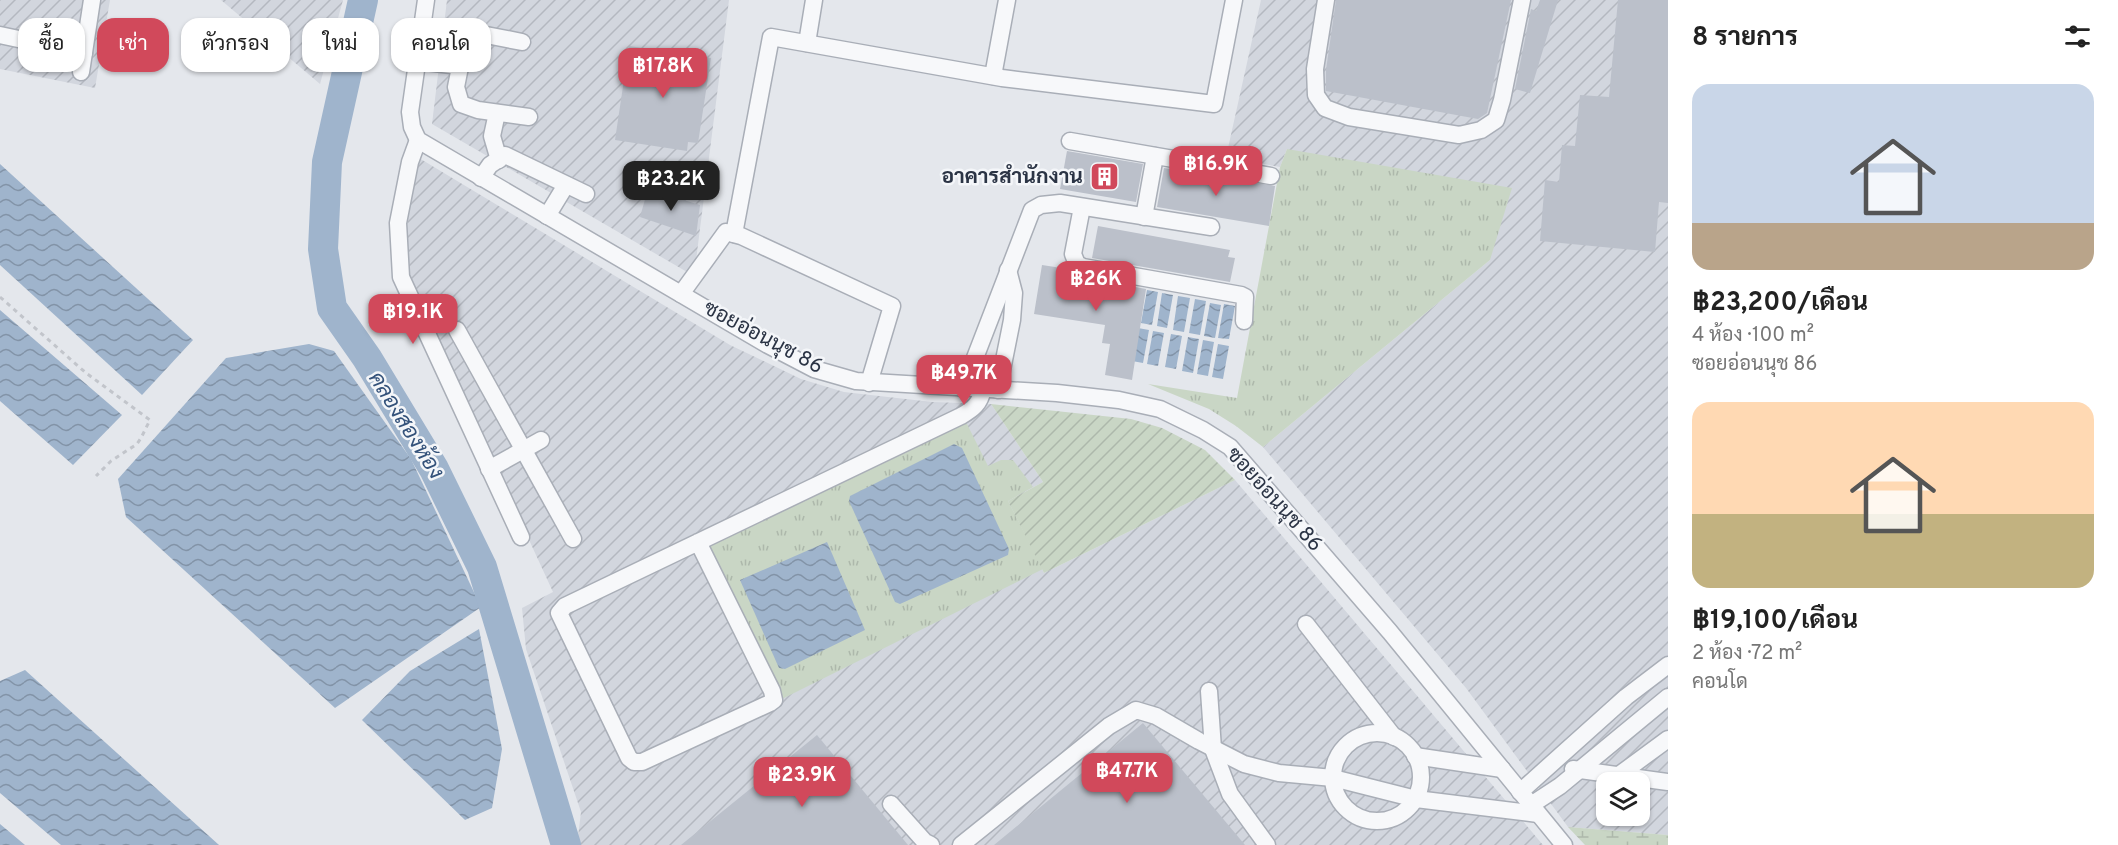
<!DOCTYPE html>
<html lang="th">
<head>
<meta charset="utf-8">
<style>
  body { margin:0; font-family:Overpass,Sarabun,sans-serif; background:#f2f2f2; color:#222; height:100vh; display:flex; flex-direction:column; font-size:22px; white-space:nowrap }
  * { box-sizing:border-box; margin:0 }
  p { font-size:20px; color:#767676 }
  .icon { flex:none; width:33px; height:33px; fill:none; stroke:currentColor; stroke-width:2; stroke-linecap:round; stroke-linejoin:round }
  .map { position:relative; flex:1; overflow:hidden }
  .details { display:flex; flex-direction:column; background:#fff; width:450px }
  .details>* { flex:none }
  .hud { position:absolute; left:18px; top:18px; width:570px; height:54px; display:flex; gap:12px }
  .controls { position:absolute; left:1596px; top:772px; display:grid; gap:12px }
  .controls a { display:grid; place-items:center; width:54px; height:54px; border-radius:12px; background:#fff; box-shadow:0 2px 4px #0004; font-size:30px }
  .price { position:absolute; translate:-50% -51px; padding:0 14px; border-radius:12px; background:#d1495b; color:#fff; font-size:20px; line-height:39px; filter:drop-shadow(0 2px 3px #0008) }
  .price::after { content:''; position:absolute; left:50%; top:36px; width:18px; height:14px; margin-left:-9px; background:inherit; clip-path:polygon(0 0,100% 0,50% 100%) }
  .price.current { background:#222; color:#fff }
  ul { padding:0; list-style:none }
  li { display:grid; align-content:center; gap:12px; height:318px; padding:0 24px }
  li span { display:grid; place-items:center; height:186px; border-radius:18px; color:#555 }
  li>.icon { margin-inline-start:auto }
  span .icon { width:108px; height:108px; fill:#fffc; stroke-width:1 }
  li b { font-size:26px }
  h2 { display:flex; justify-content:space-between; align-items:center; height:72px; padding:0 24px; font-size:26px }
  .pill { padding:0 21px; border-radius:18px; background:#fff; box-shadow:0 2px 4px #0004; font-size:21px; line-height:54px }
  .pill.current { background:#d1495b; color:#fff }
  main { display:flex; flex:1; min-height:0 }
  .map>svg:first-child { display:block }
</style>
</head>
<body>
<main>
<div class="map">
<svg width="1668" height="845" viewBox="0 0 1668 845">
  <defs>
    <pattern id="industrial-furrows" width="10" height="10" patternUnits="userSpaceOnUse" patternTransform="scale(1.5)"><rect width="10" height="10" fill="#d2d6de"/><path d="M-1 1l2-2M0 10L10 0M9 11l2-2" fill="none" stroke="#b4b8c0"/></pattern>
    <pattern id="grass-tufts" width="24" height="20" patternUnits="userSpaceOnUse" patternTransform="scale(1.5)"><rect width="24" height="20" fill="#c9d6c5"/><path d="M3 7l-1-3M5 7V3M7 7l1-3M15 17l-1-3M17 17v-4M19 17l1-3" fill="none" stroke="#adb8ab"/></pattern>
    <pattern id="wetland-marsh" width="20" height="14" patternUnits="userSpaceOnUse" patternTransform="scale(1.5)"><rect width="20" height="14" fill="#c9d6c5"/><path d="M1 5h8M5 5V1M11 12h8M15 12V8" fill="none" stroke="#adb8ab"/></pattern>
    <pattern id="garden-furrows" width="10" height="10" patternUnits="userSpaceOnUse" patternTransform="scale(1.5)"><rect width="10" height="10" fill="#c9d6c5"/><path d="M-1 1l2-2M0 10L10 0M9 11l2-2" fill="none" stroke="#adb8ab"/></pattern>
    <pattern id="water-waves" width="16" height="10" patternUnits="userSpaceOnUse" patternTransform="scale(1.5)"><rect width="16" height="10" fill="#9fb4cc"/><path d="M0 5q4-4 8 0t8 0" fill="none" stroke="#8293a7"/></pattern>
  </defs>
  <rect width="100%" height="100%" fill="#e4e7ec"/>
  <g fill="url(#industrial-furrows)" fill-rule="evenodd">
    <polygon points="0,0 110,0 95,88 0,69"/>
    <polygon points="221,0 343,0 320,84"/>
    <polygon points="447,0 729,0 694,276 432,124"/>
    <path d="M1261,0H1668V835L1568,827L1466,688L1263,447L1490,260L1287,149L1280,167L1226,157ZM1606,783H1640V816H1606Z"/>
    <polygon points="419,158 730,345 801,379 844,392 932,402 991,404 1043,482 1008,501 1044,573 1235,480 1543,845 577,845 581,812 526,649 522,608 553,592 409,279 406,236 414,167"/>
  </g>
  <g fill="url(#grass-tufts)">
    <polygon points="1287,149 1512,188 1490,260 1263,447 1236,426 1209,409 1148,384 1237,398 1280,167"/>
    <polygon points="966,422 988,466 1001,460 1013,460 1033,487 1008,501 1043,569 782,699 707,547 823,489"/>
  </g>
  <polygon fill="url(#wetland-marsh)" points="1568,827 1668,835 1668,845 1585,845"/>
  <polygon fill="url(#garden-furrows)" points="991,404 1131,419 1162,428 1205,450 1235,480 1044,573 1008,501 1043,482"/>
  <g fill="url(#water-waves)">
    <polygon points="0,164 193,340 142,395 0,265"/>
    <polygon points="1147,290 1158,292 1152,325 1141,323"/>
    <polygon points="1162,293 1173,295 1167,328 1157,326"/>
    <polygon points="1178,296 1190,298 1184,332 1173,330"/>
    <polygon points="1195,299 1206,301 1200,335 1189,333"/>
    <polygon points="1210,303 1221,305 1215,338 1204,336"/>
    <polygon points="1224,304 1235,306 1229,339 1218,338"/>
    <polygon points="0,310 122,415 73,465 0,401"/>
    <polygon points="1138,328 1149,330 1143,363 1132,361"/>
    <polygon points="1153,331 1164,333 1158,366 1147,364"/>
    <polygon points="1171,334 1182,336 1176,369 1165,367"/>
    <polygon points="1188,337 1199,339 1193,373 1182,371"/>
    <polygon points="1203,340 1214,342 1208,376 1197,374"/>
    <polygon points="309,344 334,351 411,459 481,607 335,708 126,517 118,479 226,358"/>
    <polygon points="1218,344 1229,346 1223,379 1212,377"/>
    <polygon points="954,444 962,448 1009,549 1008,555 900,604 895,602 849,501 850,496"/>
    <polygon points="827,542 865,630 785,669 779,668 740,580"/>
    <polygon points="479,629 502,749 492,808 465,820 362,720 410,671"/>
    <polygon points="25,670 219,845 61,845 0,793 0,681"/>
    <polygon points="0,824 25,845 0,845"/>
  </g>
  <g fill="none" stroke-linecap="round" stroke-linejoin="round">
    <polyline stroke="#9fb4cc" stroke-width="30" points="363,0 327,162 323,249 332,308 367,358 434,469 482,567 566,845"/>
  </g>
  <g fill="#bbc0ca">
    <polygon points="1336,0 1511,0 1487,113 1478,119 1326,91 1326,70"/>
    <polygon points="1540,0 1558,0 1530,93 1515,89 1531,9 1536,11"/>
    <polygon points="1618,0 1668,0 1668,203 1659,202 1655,252 1540,241 1545,180 1559,182 1562,145 1575,146 1580,95 1609,97"/>
    <polygon points="629,46 711,58 698,143 688,142 687,151 615,140"/>
    <polygon points="1067,151 1143,164 1136,202 1060,189"/>
    <polygon points="1164,168 1275,186 1269,226 1157,207"/>
    <polygon points="648,189 700,205 696,236 640,217"/>
    <polygon points="1098,226 1230,250 1228,257 1235,258 1230,282 1092,258"/>
    <polygon points="1042,265 1068,269 1072,273 1081,277 1146,289 1132,380 1105,375 1110,344 1102,343 1105,325 1034,314"/>
    <polygon points="1143,723 1245,845 994,845 1115,746"/>
    <polygon points="817,735 908,845 681,845"/>
  </g>
  <g fill="none" stroke-linecap="round" stroke-linejoin="round">
    <defs>
      <g id="minor">
        <polyline points="426,0 410,112 412,127 418,140 768,345 814,369 856,381 1057,393 1119,400 1160,409 1203,430 1230,447 1390,632 1564,845"/>
        <polyline points="1326,0 1315,69 1316,95 1325,108 1349,117 1459,135 1481,130 1496,120 1502,100 1522,0"/>
        <polyline points="0,35 84,53"/>
        <polyline points="522,42 481,34 470,36 465,42 456,87 461,104 478,110 529,117"/>
        <polyline points="807,43 814,0"/>
        <polyline points="417,61 460,66"/>
        <polyline points="81,72 92,0"/>
        <polyline points="993,76 1007,0"/>
        <polyline points="497,113 492,136 499,160"/>
        <polyline points="418,140 410,162 398,223 401,277 521,537"/>
        <polyline points="1070,141 1271,176"/>
        <polyline points="481,178 490,165 505,155 586,194"/>
        <polyline points="1082,207 1073,254 1077,264 1083,267 1241,295 1245,297 1244,321"/>
        <polyline points="547,216 566,185"/>
        <polyline points="1144,217 1155,156"/>
        <polyline points="734,234 771,37 1002,78 1214,104 1234,0"/>
        <polyline points="681,294 726,232 741,236 892,306 869,383"/>
        <polyline points="457,330 573,539"/>
        <polyline points="963,389 1032,210 1041,205 1060,203 1211,227"/>
        <polyline points="998,390 1012,320 1014,293 1008,270"/>
        <polyline points="489,469 541,440"/>
        <path d="M698,542L772,691L774,700L770,703L642,762H634L629,758L559,613L565,606L961,416C973,409 980,404 983,389"/>
        <polyline points="1306,624 1394,737"/>
        <polyline points="1209,691 1213,749 1230,794 1267,845"/>
        <circle cx="1377" cy="777" r="44"/>
        <polyline points="1415,756 1502,769"/>
        <polyline points="1573,769 1668,782"/>
        <polyline points="1619,775 1668,739"/>
        <polyline points="1520,792 1626,697 1668,665"/>
        <polyline points="891,804 925,842 931,845"/>
        <polyline points="1531,805 1560,786 1668,697"/>
        <polyline points="961,845 1109,726 1136,710 1156,716 1199,741 1244,764 1279,773 1333,778 1416,799 1538,814"/>
      </g>
    </defs>
    <use href="#minor" stroke="#a9aeb7" stroke-width="19"/>
    <polyline stroke="#c2c5cb" stroke-width="3" stroke-dasharray="4.5 4.5" stroke-linecap="butt" points="0,297 86,373 150,420 141,438 137,444 111,461 96,476"/>
    <use href="#minor" stroke="#f7f8fa" stroke-width="16"/>
  </g>
  <defs>
    <symbol id="building-square" viewBox="-11 -11 22 22"><rect x="-9" y="-9" width="18" height="18" rx="4" fill="#d1495b" stroke="#f4f6f9"/><path d="M-4-6H4V6H1V3H-1V6H-4ZM-2.5-4.3h1.7v1.8h-1.7ZM.8-4.3h1.7v1.8H.8ZM-2.5-1h1.7V.8h-1.7ZM.8-1h1.7V.8H.8Z" fill="#fff"/></symbol>
  </defs>
  <g fill-rule="evenodd">
    <use href="#building-square" x="1088" y="160" width="33" height="33"/>
  </g>
  <g text-anchor="middle" dominant-baseline="central" stroke-width="5" stroke-linejoin="round" paint-order="stroke">
    <g font-size="21" font-weight="bold" fill="#2b3445" stroke="#f4f6f9" text-anchor="end">
      <text x="1083" y="177">อาคารสำนักงาน</text>
    </g>
    <g font-size="21" fill="#2b3445" stroke="#f4f6f9">
      <text transform="translate(763 338) rotate(28)">ซอยอ่อนนุช 86</text>
      <text transform="translate(1274 500) rotate(48)">ซอยอ่อนนุช 86</text>
    </g>
    <g font-size="22" font-style="italic" fill="#34527a" stroke="#f4f6f9">
      <text transform="translate(405 426) rotate(58)">คลองสองห้อง</text>
    </g>
  </g>
</svg>
<div class="controls">
<a><svg class="icon" aria-label="layers" viewBox="0 0 24 24"><path d="M12 4l9 5-9 5-9-5zM3 14l9 5 9-5"/></svg></a>
</div>
<b class="price" style="left:663px;top:99px">฿17.8K</b>
<b class="price" style="left:1216px;top:197px">฿16.9K</b>
<b class="price current" style="left:671px;top:212px">฿23.2K</b>
<b class="price" style="left:1096px;top:312px">฿26K</b>
<b class="price" style="left:413px;top:345px">฿19.1K</b>
<b class="price" style="left:964px;top:406px">฿49.7K</b>
<b class="price" style="left:1127px;top:804px">฿47.7K</b>
<b class="price" style="left:802px;top:808px">฿23.9K</b>
<div class="hud">
<a class="pill">ซื้อ</a>
<a class="pill current">เช่า</a>
<a class="pill">ตัวกรอง</a>
<a class="pill">ใหม่</a>
<a class="pill">คอนโด</a>
</div>
</div>
<section class="details">
<h2>8 รายการ<svg class="icon" aria-label="filters" viewBox="0 0 24 24"><path d="M4 7h16M4 17h16"/><circle cx="9" cy="7" r="2"/><circle cx="15" cy="17" r="2"/></svg></h2>
<ul>
<li><span style="background:linear-gradient(#c9d6e8 75%,#b9a48a 0)"><svg class="icon" aria-label="home" viewBox="0 0 24 24"><path d="M3 11l9-7 9 7M6 9v11h12V9"/></svg></span><div><b>฿23,200/เดือน</b><p>4 ห้อง · 100 m²</p><p>ซอยอ่อนนุช 86</p></div></li>
<li><span style="background:linear-gradient(#ffd9b3 60%,#c2b280 0)"><svg class="icon" aria-label="home" viewBox="0 0 24 24"><path d="M3 11l9-7 9 7M6 9v11h12V9"/></svg></span><div><b>฿19,100/เดือน</b><p>2 ห้อง · 72 m²</p><p>คอนโด</p></div></li>
</ul>
</section>
</main>
</body>
</html>
